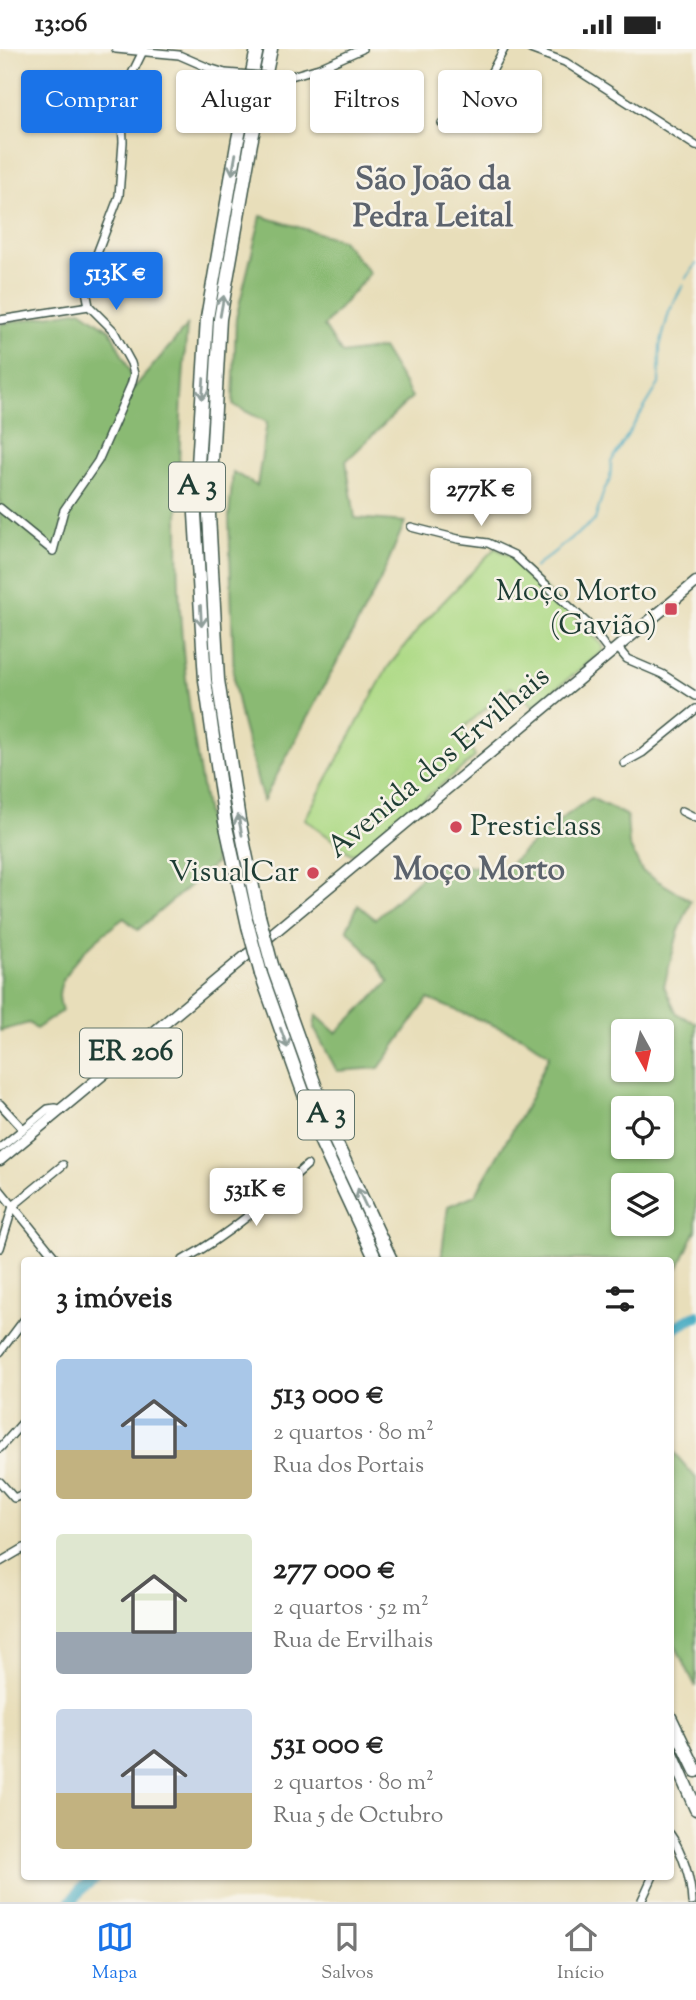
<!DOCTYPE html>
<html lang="pt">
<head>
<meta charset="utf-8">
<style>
  body { margin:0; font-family:"Sorts Mill Goudy",serif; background:#f2f2f2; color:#222; height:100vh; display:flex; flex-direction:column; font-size:26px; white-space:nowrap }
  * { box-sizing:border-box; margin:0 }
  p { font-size:23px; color:#767676 }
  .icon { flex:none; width:38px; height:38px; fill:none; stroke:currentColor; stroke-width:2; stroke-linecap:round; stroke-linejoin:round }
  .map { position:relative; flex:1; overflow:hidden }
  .panel { position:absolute; left:21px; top:1208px; width:653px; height:623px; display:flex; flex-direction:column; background:#fff; border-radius:7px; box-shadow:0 2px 5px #0004 }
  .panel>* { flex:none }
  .hud { position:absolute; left:21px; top:21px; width:654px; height:63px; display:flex; gap:14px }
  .needle { width:46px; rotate:172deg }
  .buttons { position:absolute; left:611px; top:970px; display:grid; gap:14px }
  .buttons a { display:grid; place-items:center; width:63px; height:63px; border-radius:7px; background:#fff; box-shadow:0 2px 5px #0004; font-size:35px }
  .price { position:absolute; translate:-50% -60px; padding:0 16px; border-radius:7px; background:#fff; color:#222; font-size:23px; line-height:46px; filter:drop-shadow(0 2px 4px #0008) }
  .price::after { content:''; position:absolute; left:50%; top:42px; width:21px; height:16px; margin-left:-10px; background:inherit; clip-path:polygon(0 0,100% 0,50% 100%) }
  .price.current { background:#1a73e8; color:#fff }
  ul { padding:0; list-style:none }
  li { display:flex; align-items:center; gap:21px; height:175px; padding:0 35px }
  li span { display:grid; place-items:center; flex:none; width:196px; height:140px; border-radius:7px; color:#555 }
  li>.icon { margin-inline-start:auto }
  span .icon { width:84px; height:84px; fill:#fffc; stroke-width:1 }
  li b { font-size:30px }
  h2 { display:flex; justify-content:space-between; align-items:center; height:84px; padding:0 35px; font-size:30px }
  .pill { padding:0 24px; border-radius:7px; background:#fff; box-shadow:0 2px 5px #0004; font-size:24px; line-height:63px }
  .pill.current { background:#1a73e8; color:#fff }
  .status { display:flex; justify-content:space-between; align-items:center; height:49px; padding:0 35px; background:#fff; direction:ltr }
  .status svg { height:19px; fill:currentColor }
  .dock { display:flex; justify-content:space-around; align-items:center; height:98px; border-top:2px solid #e0e0e0; background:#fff; font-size:19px; color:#767676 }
  .dock a { display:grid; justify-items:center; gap:4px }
  .dock .current { color:#1a73e8 }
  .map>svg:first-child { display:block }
</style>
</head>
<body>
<div class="status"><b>13:06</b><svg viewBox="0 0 49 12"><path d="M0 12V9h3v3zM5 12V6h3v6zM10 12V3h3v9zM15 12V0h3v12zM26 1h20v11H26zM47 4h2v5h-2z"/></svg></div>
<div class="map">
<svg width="696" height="1853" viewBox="0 0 696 1853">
  <rect width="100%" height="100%" fill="#f7f3e8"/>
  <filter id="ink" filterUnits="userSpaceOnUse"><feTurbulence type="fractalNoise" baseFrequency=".0143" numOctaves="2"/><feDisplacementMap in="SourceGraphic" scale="14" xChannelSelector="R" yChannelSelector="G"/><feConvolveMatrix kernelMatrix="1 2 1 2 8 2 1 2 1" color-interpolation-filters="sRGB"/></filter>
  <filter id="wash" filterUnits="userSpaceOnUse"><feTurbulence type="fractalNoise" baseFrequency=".00686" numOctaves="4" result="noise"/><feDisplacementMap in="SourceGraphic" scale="28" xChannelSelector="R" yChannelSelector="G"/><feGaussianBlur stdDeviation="1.57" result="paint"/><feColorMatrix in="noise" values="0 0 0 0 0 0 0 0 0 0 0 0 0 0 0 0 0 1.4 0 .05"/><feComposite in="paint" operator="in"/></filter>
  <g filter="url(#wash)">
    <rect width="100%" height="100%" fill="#e8deba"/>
    <polygon fill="#aeda86" stroke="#668c5d" stroke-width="2" points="495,499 511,507 586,579 603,597 603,602 534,657 511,638 462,680 475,708 360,803 351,805 305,770 388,618 425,572"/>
    <g fill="#8aba73" stroke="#547c54" stroke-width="2" fill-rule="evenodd">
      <polygon points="261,167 342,191 370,224 324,277 342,305 382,299 412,348 346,412 355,469 405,473 380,532 263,752 241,669 234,634 229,468 233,423 257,437 267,373 233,356 236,269"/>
      <path d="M81,261L110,281L129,320L134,339L187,277C180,363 176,451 179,539C182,631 199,724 216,814L138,881L124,869C102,885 61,917 59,946C59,951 61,958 62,962L36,980L29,974L0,982V275Z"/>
      <path d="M591,749L627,767L629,796L642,822L691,852L678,884L664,937L677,965L696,974V1181L679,1218L670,1226V1211H441L448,1157L475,1146L527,1056L549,1006L523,988L428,950L379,1019L337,1022L314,979L316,966L336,984L389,933L377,915L347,880L358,856L375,870L439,812L456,817L507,818L546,781ZM623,982H662V1020H623ZM623,1059H662V1097H623ZM623,1136H662V1174H623Z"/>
      <polygon points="670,1399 696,1429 696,1638 670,1586"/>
    </g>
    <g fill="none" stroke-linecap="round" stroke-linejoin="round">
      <g stroke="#41a8c1" stroke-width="2">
        <polyline points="686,229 696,215"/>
        <polyline points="534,519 595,471 604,441 610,431 611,413 659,335 660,297 669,263 683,236"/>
      </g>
      <g stroke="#41a8c1" stroke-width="12">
        <polyline points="670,1281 696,1267"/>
        <polyline points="71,1853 83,1838 98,1827"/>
      </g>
    </g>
  </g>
  <g filter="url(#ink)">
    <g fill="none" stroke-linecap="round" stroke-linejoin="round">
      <defs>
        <g id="minor">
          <polyline points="116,0 179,6 209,19 225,24"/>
          <polyline points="530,0 565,13 696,97"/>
          <polyline points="291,27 319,19 362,0"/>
          <polyline points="442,74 472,59 504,0"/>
          <polyline points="0,271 89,257"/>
          <polyline points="0,459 53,502 64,461 98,412 131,336 134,325 131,314 113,281 89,257 85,236 119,147 123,93 121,47 144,0"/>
          <polyline points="411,478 458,490 488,494 514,506 587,574 610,604"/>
          <polyline points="617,598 627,610 662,625 696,647"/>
          <polyline points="624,714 642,704 696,660"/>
          <polyline points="682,762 696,769"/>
          <polyline points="0,1055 23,1080"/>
          <polyline points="0,1099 48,1060 55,1059 61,1062"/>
          <polyline points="0,1141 57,1211"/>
          <polyline points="0,1199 13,1157 63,1116"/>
          <path d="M183,1211C229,1186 268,1151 307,1116"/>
          <polyline points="0,1303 24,1271"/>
          <polyline points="0,1399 24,1372"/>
          <polyline points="0,1433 14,1449 24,1445"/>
          <polyline points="0,1513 24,1499"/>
          <path d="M670,1785C683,1803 691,1831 692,1853"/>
          <polyline points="641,1853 653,1827"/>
        </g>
        <polyline id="primary" points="0,1111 696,533"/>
        <g id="motorway">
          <polyline points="259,867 239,771 218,631 209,466 220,270 251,94 271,0"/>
          <polyline points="248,877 225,773 205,631 195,465 207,269 238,90 257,0"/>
          <polyline points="272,916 334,1089 391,1211"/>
          <polyline points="261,925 321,1093 376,1211"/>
          <polyline points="670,1668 696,1722"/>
          <polyline points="670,1701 696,1760"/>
        </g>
      </defs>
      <use href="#minor" stroke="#3d5548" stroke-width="10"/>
      <use href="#primary" stroke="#3d5548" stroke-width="13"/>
      <use href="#motorway" stroke="#3d5548" stroke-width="15"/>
      <use href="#minor" stroke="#fff" stroke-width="7"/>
      <use href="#primary" stroke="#fff" stroke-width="10"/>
      <use href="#motorway" stroke="#fff" stroke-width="12"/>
      <defs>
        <polyline id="minor-bridge" points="225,24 263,27 291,27"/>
        <g id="motorway-bridge">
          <polyline points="259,867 272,916"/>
          <polyline points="248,877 261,925"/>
        </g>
      </defs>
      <use href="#minor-bridge" stroke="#3d5548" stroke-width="10" stroke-linecap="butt"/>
      <use href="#motorway-bridge" stroke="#3d5548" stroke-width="15" stroke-linecap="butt"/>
      <use href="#minor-bridge" stroke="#fff" stroke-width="7"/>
      <use href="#motorway-bridge" stroke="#fff" stroke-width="12"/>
    </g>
    <defs><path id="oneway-shaft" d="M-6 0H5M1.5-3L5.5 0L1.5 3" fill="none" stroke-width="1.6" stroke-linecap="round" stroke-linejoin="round" transform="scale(1.75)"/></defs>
    <g stroke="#8f9e9a">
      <use href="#oneway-shaft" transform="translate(234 115) rotate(100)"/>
      <use href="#oneway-shaft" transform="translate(222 257) rotate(-80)"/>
      <use href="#oneway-shaft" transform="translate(203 340) rotate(94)"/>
      <use href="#oneway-shaft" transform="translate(201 567) rotate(87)"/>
      <use href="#oneway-shaft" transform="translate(240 776) rotate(-101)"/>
      <use href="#oneway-shaft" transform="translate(284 989) rotate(70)"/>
      <use href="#oneway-shaft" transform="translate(362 1149) rotate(-115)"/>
    </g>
  </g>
  <g fill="#d1495b" stroke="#f7f3e8" stroke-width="2.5">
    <rect x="664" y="553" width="14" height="14" rx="3.5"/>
    <circle cx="456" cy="778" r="7"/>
    <circle cx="313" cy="824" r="7"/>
  </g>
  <g text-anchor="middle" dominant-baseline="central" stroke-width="5" stroke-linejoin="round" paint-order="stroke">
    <g fill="#f7f3e8" stroke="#60746a" stroke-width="2">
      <rect x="169" y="413.5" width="56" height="49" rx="5"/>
      <rect x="80" y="979.5" width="102" height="49" rx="5"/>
      <rect x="298" y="1041.5" width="56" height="49" rx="5"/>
    </g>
    <g font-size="28" font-weight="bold" fill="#1f3d34">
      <text x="197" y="438">A 3</text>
      <text x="131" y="1004">ER 206</text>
      <text x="326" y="1066">A 3</text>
    </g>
    <g font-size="30" fill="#1f3d34" stroke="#f7f3e8" text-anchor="end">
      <text x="657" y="543">Moço Morto<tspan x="657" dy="34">(Gavião)</tspan></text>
      <text x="470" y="778" text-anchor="start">Presticlass</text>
      <text x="299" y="824">VisualCar</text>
    </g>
    <g font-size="30" fill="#1f3d34" stroke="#f7f3e8">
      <text transform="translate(439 714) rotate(-40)">Avenida dos Ervilhais</text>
    </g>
    <g font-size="32" font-weight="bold" fill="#5c636d" stroke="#f7f3e8">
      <text x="433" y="132">São João da<tspan x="433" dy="37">Pedra Leital</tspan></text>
      <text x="479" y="822">Moço Morto</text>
    </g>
  </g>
</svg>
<div class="buttons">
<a><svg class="needle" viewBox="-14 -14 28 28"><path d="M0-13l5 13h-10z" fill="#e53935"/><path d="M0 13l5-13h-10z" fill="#767676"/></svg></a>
<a><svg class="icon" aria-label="locate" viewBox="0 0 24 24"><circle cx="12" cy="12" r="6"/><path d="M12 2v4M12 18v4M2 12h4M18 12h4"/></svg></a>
<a><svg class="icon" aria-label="layers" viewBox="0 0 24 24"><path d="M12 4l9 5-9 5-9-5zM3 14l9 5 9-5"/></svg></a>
</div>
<b class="price current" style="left:116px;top:263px">513K €</b>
<b class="price" style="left:481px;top:479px">277K €</b>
<b class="price" style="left:256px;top:1179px">531K €</b>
<div class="hud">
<a class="pill current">Comprar</a>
<a class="pill">Alugar</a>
<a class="pill">Filtros</a>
<a class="pill">Novo</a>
</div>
<section class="panel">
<h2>3 imóveis<svg class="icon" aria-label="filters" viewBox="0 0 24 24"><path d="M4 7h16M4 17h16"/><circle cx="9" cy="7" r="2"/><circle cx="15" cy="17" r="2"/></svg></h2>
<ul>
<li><span style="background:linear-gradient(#a9c7e8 65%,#c2b280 0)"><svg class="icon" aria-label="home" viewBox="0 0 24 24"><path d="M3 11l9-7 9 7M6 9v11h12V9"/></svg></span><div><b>513 000 €</b><p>2 quartos · 80 m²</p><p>Rua dos Portais</p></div></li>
<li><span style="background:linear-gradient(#dfe7d0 70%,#9aa5b1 0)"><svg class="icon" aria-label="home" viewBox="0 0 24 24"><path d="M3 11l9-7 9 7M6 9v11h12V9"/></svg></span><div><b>277 000 €</b><p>2 quartos · 52 m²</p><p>Rua de Ervilhais</p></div></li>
<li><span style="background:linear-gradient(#c9d6e8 60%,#c2b280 0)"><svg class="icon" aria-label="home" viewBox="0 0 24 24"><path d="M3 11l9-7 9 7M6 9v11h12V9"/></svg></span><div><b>531 000 €</b><p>2 quartos · 80 m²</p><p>Rua 5 de Octubro</p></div></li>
</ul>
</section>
</div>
<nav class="dock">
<a class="current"><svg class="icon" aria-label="map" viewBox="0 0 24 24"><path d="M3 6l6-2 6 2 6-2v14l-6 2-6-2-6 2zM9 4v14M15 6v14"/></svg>Mapa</a>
<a><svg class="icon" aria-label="saved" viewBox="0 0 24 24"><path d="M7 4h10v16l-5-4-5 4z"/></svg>Salvos</a>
<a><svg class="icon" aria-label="home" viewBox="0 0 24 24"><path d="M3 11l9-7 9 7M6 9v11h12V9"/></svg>Início</a>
</nav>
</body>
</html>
